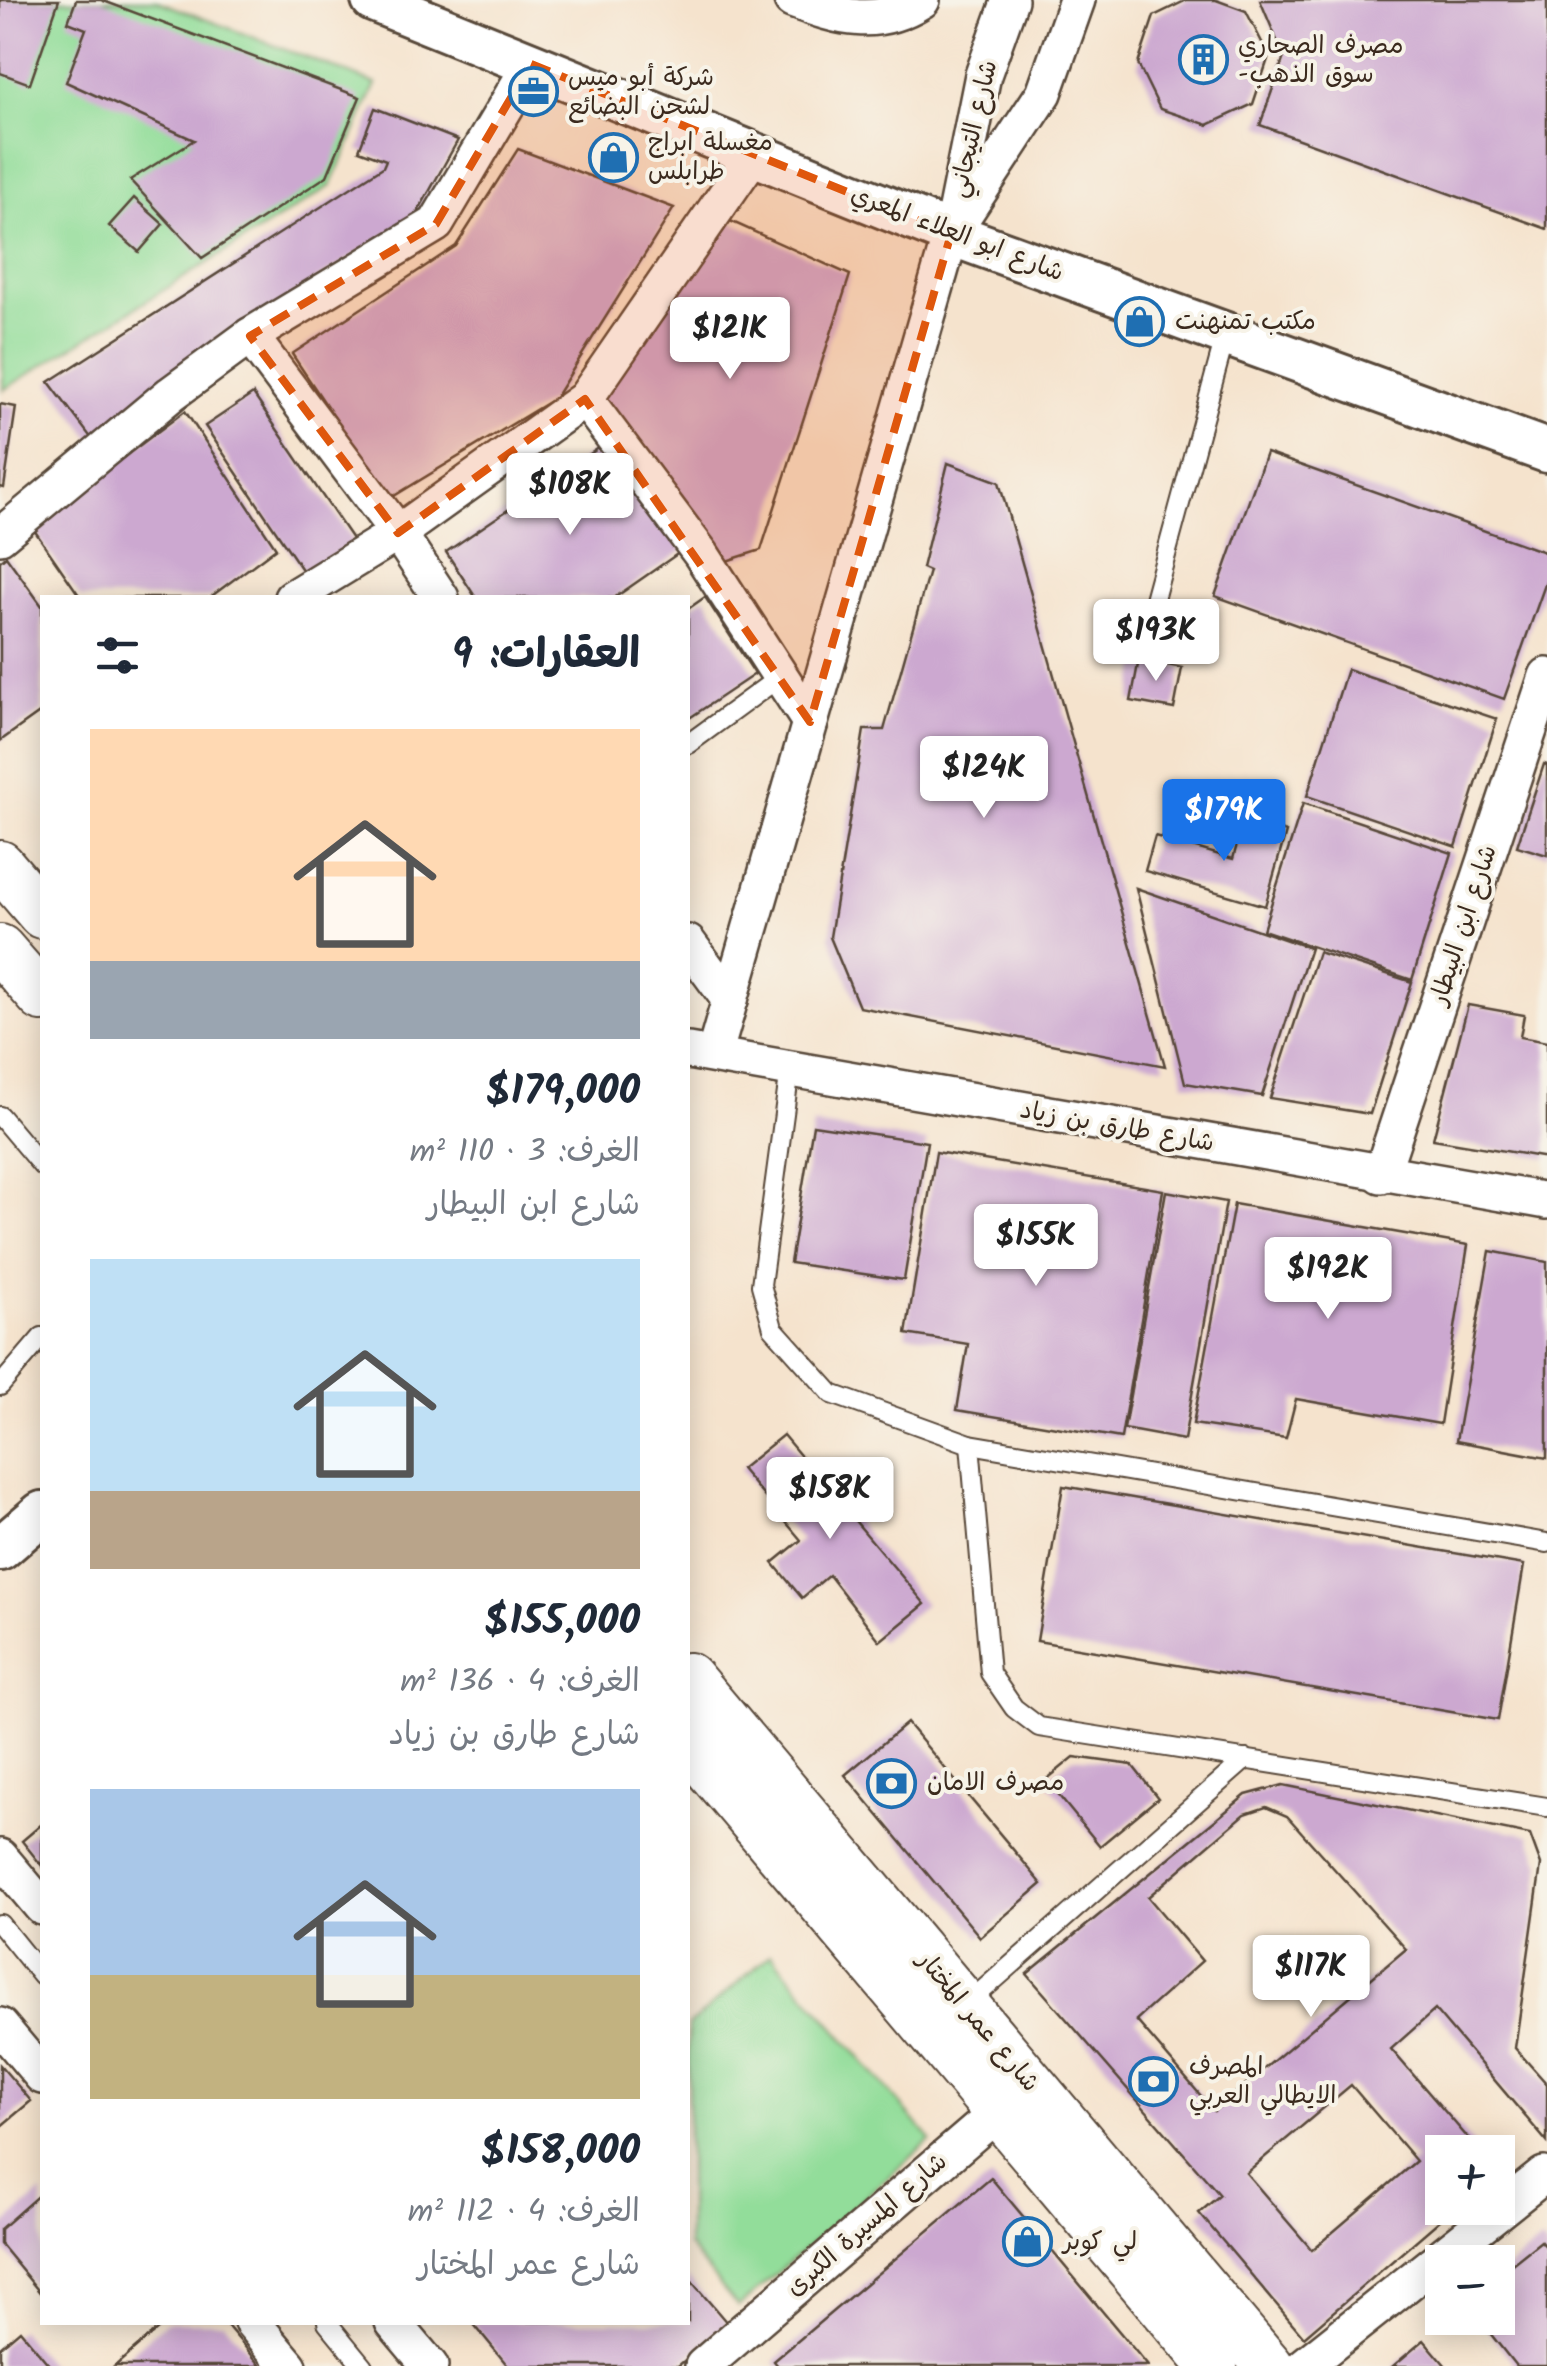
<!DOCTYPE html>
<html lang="ar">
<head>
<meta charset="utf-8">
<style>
  body { margin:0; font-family:Kalam,"Playpen Sans Arabic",sans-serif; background:#f2f2f3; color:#1f2937; direction:rtl; height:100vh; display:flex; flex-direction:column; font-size:38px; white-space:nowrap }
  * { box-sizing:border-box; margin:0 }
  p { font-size:32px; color:#747a83 }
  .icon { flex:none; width:55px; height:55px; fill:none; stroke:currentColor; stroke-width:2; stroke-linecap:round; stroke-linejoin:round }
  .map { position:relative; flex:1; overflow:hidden; direction:ltr }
  .details { position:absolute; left:40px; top:595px; width:650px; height:1730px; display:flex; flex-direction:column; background:#fff; border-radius:0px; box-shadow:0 5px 25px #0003; direction:rtl }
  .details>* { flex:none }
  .buttons { position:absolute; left:1425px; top:2135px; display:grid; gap:20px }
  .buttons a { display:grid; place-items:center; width:90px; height:90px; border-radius:0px; background:#fff; box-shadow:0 5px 25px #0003; font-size:50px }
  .price { position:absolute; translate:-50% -85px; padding:0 22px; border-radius:10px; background:#fff; color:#222; font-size:32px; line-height:65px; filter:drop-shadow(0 2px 5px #0008) }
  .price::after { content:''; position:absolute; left:50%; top:60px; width:30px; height:22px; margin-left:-15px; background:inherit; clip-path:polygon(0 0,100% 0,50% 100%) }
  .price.current { background:#1a73e8; color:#fff }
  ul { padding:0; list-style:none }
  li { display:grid; align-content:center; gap:20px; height:530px; padding:0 50px }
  li span { display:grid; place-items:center; height:310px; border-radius:0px; color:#555 }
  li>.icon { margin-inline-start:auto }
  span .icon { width:180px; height:180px; fill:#fffc; stroke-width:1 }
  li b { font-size:42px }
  h2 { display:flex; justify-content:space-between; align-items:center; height:120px; padding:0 50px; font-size:42px }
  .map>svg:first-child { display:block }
</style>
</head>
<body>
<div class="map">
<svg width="1547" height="2366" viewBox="0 0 1547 2366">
  <rect width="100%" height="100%" fill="#f7f3e8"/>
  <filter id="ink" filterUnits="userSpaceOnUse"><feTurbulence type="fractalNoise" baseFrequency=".01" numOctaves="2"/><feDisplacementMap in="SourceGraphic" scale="20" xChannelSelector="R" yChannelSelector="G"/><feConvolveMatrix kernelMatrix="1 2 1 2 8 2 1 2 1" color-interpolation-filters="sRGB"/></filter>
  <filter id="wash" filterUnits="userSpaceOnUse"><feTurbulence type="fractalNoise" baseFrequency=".0048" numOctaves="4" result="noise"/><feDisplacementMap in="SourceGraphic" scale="40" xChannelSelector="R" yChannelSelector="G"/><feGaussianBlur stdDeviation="2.25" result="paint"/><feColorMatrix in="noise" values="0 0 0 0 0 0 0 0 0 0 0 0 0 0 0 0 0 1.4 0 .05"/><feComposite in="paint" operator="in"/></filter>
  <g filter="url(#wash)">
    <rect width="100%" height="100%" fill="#f5e3cd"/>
    <g fill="#92dd9a" stroke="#66845c" stroke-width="2.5">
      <polygon points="0,0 155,0 376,84 331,186 3,390"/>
      <polygon points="771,1954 931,2140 738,2307 688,2246 688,2026"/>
    </g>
    <g id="blocks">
      <g fill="#cca8d0" fill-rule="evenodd">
        <polygon points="0,0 59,0 30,84 0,73"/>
        <polygon points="76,0 101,0 360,97 327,176 202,258 130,180 194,140 66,82 86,29 68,22"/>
        <polygon points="1187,0 1216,0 1246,11 1269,56 1253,104 1208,125 1160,109 1138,64 1154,16"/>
        <polygon points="1260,0 1547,0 1547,229 1260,125 1284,57"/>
        <polygon points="375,108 458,140 416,215 166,378 95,443 49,382 383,167 386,160 359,150"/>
        <polygon points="518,149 674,208 555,398 389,499 292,354 456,246"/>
        <polygon points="134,198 163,224 139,252 109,226"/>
        <polygon points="728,220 850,275 761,550 723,562 598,399"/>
        <polygon points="253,394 354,542 305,574 205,426"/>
        <polygon points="0,404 16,407 4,488 0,487"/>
        <polygon points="185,411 276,548 209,598 81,598 32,527"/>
        <polygon points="609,441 683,550 614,598 476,598 446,552"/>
        <polygon points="1266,453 1547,553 1547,579 1504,699 1215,596"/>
        <polygon points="948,463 999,482 1165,1066 859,1007 830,937 864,730 884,730 929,571 922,568"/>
        <polygon points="6,556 42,606 42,711 0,741 0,561"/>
        <polygon points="705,597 755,674 688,719 688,609"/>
        <polygon points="1139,659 1182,668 1174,709 1131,701"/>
        <polygon points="1347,669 1497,719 1456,847 1307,796"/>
        <polygon points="1544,764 1547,765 1547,855 1517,846"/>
        <polygon points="1303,803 1452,853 1412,980 1263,930"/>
        <polygon points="1244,819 1286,832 1265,906 1145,871 1155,836 1233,859"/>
        <polygon points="1136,888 1310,948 1262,1096 1185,1083"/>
        <polygon points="1318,952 1412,982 1370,1114 1270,1098"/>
        <polygon points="1468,1005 1524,1015 1520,1037 1547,1042 1547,1158 1433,1139"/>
        <polygon points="813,1125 927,1142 904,1280 790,1263"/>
        <polygon points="936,1152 1163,1190 1121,1438 957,1410 968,1344 906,1334"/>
        <polygon points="1166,1191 1226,1202 1184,1440 1124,1429"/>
        <polygon points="1234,1204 1468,1245 1440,1424 1296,1399 1286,1438 1193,1424"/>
        <polygon points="1490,1251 1547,1262 1547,1458 1456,1441"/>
        <polygon points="783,1435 925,1604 880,1641 829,1575 802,1598 773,1563 801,1540 741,1469"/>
        <polygon points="1063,1486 1524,1565 1498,1720 1037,1641"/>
        <polygon points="907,1723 1042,1884 980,1937 845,1775"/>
        <polygon points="1074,1757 1132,1765 1158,1798 1100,1846 1046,1780"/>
        <path d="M1283,1785L1530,1835L1541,1865L1515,2048L1547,2084V2142L1435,2010L1391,2049L1480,2152H1442V2208H1454L1304,2337L1199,2213L1220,2195L1027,1974L1246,1795ZM1266,1807L1287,1816L1406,1949L1214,2111L1136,2020L1202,1961L1148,1897L1245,1814ZM1351,2085L1416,2161L1312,2250L1246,2173Z"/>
        <polygon points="42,1824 42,1866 22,1841"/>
        <polygon points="0,2065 31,2101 0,2127"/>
        <polygon points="991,2178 1148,2366 778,2366 774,2361"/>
        <polygon points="42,2192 42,2295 0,2244 0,2229"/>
        <polygon points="1541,2241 1547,2248 1547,2366 1516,2366 1478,2318 1498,2318 1498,2275"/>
        <polygon points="688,2277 728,2324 678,2366 508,2366 472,2322 688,2322"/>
        <polygon points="166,2322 224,2322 261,2366 115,2366"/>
        <polygon points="20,2330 50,2366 0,2366 0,2347"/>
        <polygon points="1424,2340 1446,2366 1393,2366"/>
      </g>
    </g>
  </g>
  <g filter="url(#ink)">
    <use href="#blocks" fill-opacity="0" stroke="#574638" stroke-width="2.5"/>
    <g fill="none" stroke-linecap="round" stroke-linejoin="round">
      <defs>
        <g id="service">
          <polyline points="1153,603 1226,334"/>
          <polyline points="688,744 781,676"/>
          <polyline points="790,1069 761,1285 773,1328 832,1394 970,1444 1547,1543"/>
          <polyline points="0,1116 42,1166"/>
          <polyline points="0,1386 42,1337"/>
          <polyline points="970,1444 990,1673 1014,1708 1039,1727 1547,1807"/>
          <polyline points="0,1924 42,1976"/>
          <polyline points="968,2003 1246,1759"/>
          <polyline points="327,2322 363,2366"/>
        </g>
        <g id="minor">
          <path d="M792,0C841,18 876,29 922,0"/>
          <polyline points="963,216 1044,93 1077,0"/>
          <polyline points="585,399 701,554 810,722"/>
          <polyline points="0,536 171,394 250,336"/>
          <polyline points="292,598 398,533 250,336 436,224 531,64"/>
          <polyline points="441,598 398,533 585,399 754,154"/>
          <polyline points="688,943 730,1000"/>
          <polyline points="688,1051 1547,1201"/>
          <polyline points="714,1055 951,234 983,75 1010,0"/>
          <polyline points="1381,1175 1547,676"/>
          <polyline points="0,1857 42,1907"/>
          <polyline points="0,2026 42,2076"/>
          <polyline points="252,2322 289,2366"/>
          <polyline points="393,2322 430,2366"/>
          <polyline points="703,2366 1017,2096"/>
          <polyline points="1304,2366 1544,2175 1547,2179"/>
        </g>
        <g id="tertiary">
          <polyline points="373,0 951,234 1547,451"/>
          <polyline points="0,1549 42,1513"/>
        </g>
        <g id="secondary">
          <polyline points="0,865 42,914"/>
          <polyline points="0,949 42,997"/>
          <polyline points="688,1677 1269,2366"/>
          <polyline points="688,1744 1213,2366"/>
        </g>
      </defs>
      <use href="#service" stroke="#574638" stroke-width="22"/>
      <use href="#minor" stroke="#574638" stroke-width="40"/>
      <use href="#tertiary" stroke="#574638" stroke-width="48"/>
      <use href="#secondary" stroke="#574638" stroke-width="52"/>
      <use href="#service" stroke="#fff" stroke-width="18"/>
      <use href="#minor" stroke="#fff" stroke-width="35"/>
      <use href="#tertiary" stroke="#fff" stroke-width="42"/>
      <use href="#secondary" stroke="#fff" stroke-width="48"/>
    </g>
  </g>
  <path fill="#df570d" fill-opacity="0.2" stroke="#df570d" stroke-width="8" stroke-dasharray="20 12" stroke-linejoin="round" d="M531,64L951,234L810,722L585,399L398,533L250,336L436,224Z"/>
  <defs>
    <symbol id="building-ring" viewBox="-11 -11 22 22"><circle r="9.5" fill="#f7f3e8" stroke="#1f6fb2" stroke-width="1.5"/><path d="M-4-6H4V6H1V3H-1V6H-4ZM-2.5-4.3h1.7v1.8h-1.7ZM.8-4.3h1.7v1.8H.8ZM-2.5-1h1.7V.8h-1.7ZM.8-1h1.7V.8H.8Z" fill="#1f6fb2"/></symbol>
    <symbol id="office-ring" viewBox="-11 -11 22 22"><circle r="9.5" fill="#f7f3e8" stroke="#1f6fb2" stroke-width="1.5"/><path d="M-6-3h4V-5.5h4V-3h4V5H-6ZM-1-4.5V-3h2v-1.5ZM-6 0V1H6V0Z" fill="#1f6fb2"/></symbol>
    <symbol id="shop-ring" viewBox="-11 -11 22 22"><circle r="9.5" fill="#f7f3e8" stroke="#1f6fb2" stroke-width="1.5"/><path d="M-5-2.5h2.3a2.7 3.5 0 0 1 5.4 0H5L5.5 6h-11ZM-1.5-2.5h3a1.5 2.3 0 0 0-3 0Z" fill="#1f6fb2"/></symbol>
    <symbol id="bank-ring" viewBox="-11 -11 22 22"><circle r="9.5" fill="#f7f3e8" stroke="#1f6fb2" stroke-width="1.5"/><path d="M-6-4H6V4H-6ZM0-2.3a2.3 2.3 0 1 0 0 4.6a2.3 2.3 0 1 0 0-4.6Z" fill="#1f6fb2"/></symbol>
  </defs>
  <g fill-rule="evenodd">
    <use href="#building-ring" x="1176" y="32" width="55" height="55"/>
    <use href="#office-ring" x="506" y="64" width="55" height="55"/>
    <use href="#shop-ring" x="586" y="130" width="55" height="55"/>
    <use href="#shop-ring" x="1112" y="294" width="55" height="55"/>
    <use href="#bank-ring" x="864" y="1756" width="55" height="55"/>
    <use href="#bank-ring" x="1126" y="2054" width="55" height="55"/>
    <use href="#shop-ring" x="1000" y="2214" width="55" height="55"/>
  </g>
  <g text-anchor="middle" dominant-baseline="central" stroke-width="8" stroke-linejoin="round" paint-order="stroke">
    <g font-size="25" fill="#3b2a1e" stroke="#f7f3e8" text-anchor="start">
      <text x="1238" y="46">مصرف الصحاري<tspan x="1238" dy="29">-سوق الذهب</tspan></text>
      <text x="568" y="78">شركة أبو ميس<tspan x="568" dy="29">لشحن البضائع</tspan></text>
      <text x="648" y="143">مغسلة ابراج<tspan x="648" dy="29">طرابلس</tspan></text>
      <text x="1175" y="322">مكتب تمنهنت</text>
      <text x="927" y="1783">مصرف الامان</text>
      <text x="1189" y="2067">المصرف<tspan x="1189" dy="29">الايطالي العربي</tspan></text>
      <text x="1063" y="2242">لي كوبر</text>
    </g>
    <g font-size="25" fill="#3b2a1e" stroke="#f7f3e8">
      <text transform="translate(974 129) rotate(-77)">شارع التيجاني</text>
      <text transform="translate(957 234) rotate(21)">شارع ابو العلاء المعري</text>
      <text transform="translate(1464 925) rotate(-72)">شارع ابن البيطار</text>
      <text transform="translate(1117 1127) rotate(10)">شارع طارق بن زياد</text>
      <text transform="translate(978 2022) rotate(50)">شارع عمر المختار</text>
      <text transform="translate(867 2225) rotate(-41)">شارع المسيرة الكبرى</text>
    </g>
  </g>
</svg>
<div class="buttons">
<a>+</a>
<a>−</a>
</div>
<b class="price" style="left:730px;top:382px">$121K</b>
<b class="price" style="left:570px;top:538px">$108K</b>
<b class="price" style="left:1156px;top:684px">$193K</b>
<b class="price" style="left:984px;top:821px">$124K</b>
<b class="price current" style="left:1224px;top:864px">$179K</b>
<b class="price" style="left:1036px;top:1289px">$155K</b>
<b class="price" style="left:1328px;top:1322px">$192K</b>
<b class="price" style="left:830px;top:1542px">$158K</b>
<b class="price" style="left:1311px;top:2020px">$117K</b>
<section class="details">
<h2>العقارات: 9<svg class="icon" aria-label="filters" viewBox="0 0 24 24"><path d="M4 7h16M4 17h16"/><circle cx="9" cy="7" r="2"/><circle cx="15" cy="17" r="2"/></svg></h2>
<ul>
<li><span style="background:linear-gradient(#ffd9b3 75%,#9aa5b1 0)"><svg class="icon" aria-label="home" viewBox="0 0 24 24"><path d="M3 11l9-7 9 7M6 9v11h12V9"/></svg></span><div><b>$179,000</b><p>الغرف: 3 · 110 m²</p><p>شارع ابن البيطار</p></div></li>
<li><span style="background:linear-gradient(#bfe0f5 75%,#b9a48a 0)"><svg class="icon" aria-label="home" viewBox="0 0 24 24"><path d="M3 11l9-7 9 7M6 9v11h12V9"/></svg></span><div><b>$155,000</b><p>الغرف: 4 · 136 m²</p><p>شارع طارق بن زياد</p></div></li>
<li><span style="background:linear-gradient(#a9c7e8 60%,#c2b280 0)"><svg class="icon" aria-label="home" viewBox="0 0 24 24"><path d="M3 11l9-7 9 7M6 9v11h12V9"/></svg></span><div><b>$158,000</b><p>الغرف: 4 · 112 m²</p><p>شارع عمر المختار</p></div></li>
</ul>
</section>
</div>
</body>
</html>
